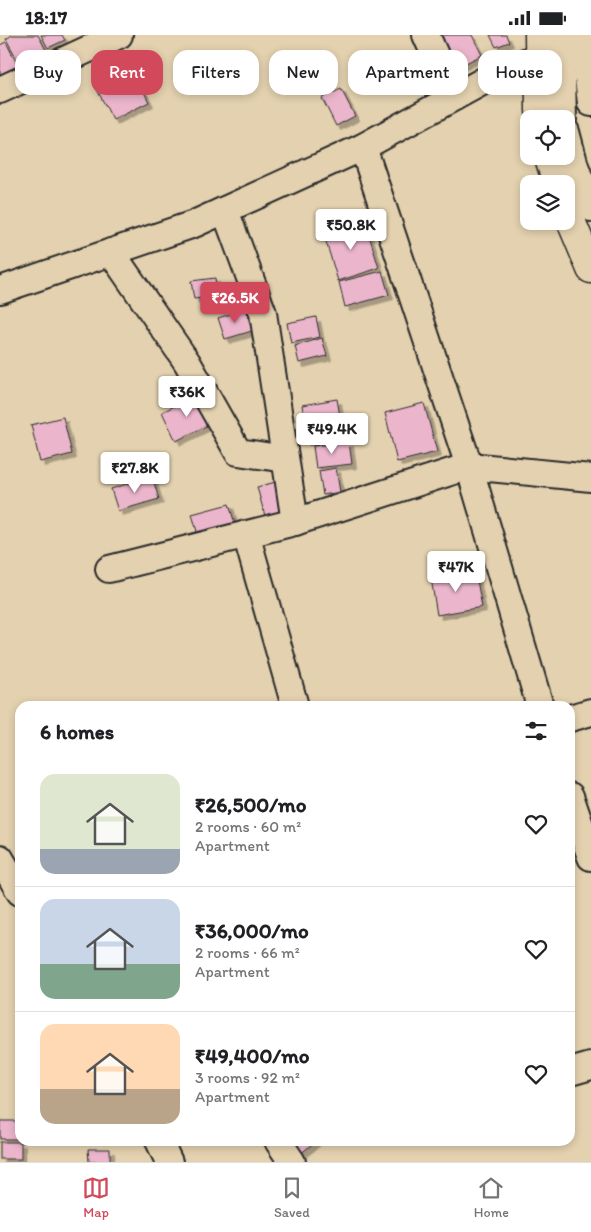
<!DOCTYPE html>
<html lang="en">
<head>
<meta charset="utf-8">
<style>
  body { margin:0; font-family:Itim,sans-serif; background:#f2f2f2; color:#202124; height:100vh; display:flex; flex-direction:column; font-size:19px; white-space:nowrap }
  * { box-sizing:border-box; margin:0 }
  p { font-size:16px; color:#757577 }
  .icon { flex:none; width:28px; height:28px; fill:none; stroke:currentColor; stroke-width:2; stroke-linecap:round; stroke-linejoin:round }
  .map { position:relative; flex:1; overflow:hidden }
  .details { position:absolute; left:15px; top:666px; width:560px; height:445px; display:flex; flex-direction:column; background:#fff; border-radius:15px; box-shadow:0 2px 8px #0003 }
  .details>* { flex:none }
  .guide { position:absolute; left:15px; top:15px; width:561px; height:45px; display:flex; gap:10px }
  .tools { position:absolute; left:520px; top:75px; display:grid; gap:10px }
  .tools a { display:grid; place-items:center; width:55px; height:55px; border-radius:10px; background:#fff; box-shadow:0 2px 8px #0003; font-size:25px }
  .price { position:absolute; translate:-50% -42px; padding:0 11px; border-radius:5px; background:#fff; color:#222; font-size:16px; line-height:32px; filter:drop-shadow(0 1px 2px #0008) }
  .price::after { content:''; position:absolute; left:50%; top:30px; width:15px; height:11px; margin-left:-8px; background:inherit; clip-path:polygon(0 0,100% 0,50% 100%) }
  .price.current { background:#d1495b; color:#fff }
  ul { padding:0; list-style:none }
  li { display:flex; align-items:center; gap:15px; height:125px; padding:0 25px }
  li+li { border-top:1px solid #e0e0e0 }
  li span { display:grid; place-items:center; flex:none; width:140px; height:100px; border-radius:15px; color:#555 }
  li>.icon { margin-inline-start:auto }
  span .icon { width:60px; height:60px; fill:#fffc; stroke-width:1 }
  li b { font-size:21px }
  h2 { display:flex; justify-content:space-between; align-items:center; height:60px; padding:0 25px; font-size:21px }
  .pill { padding:0 18px; border-radius:15px; background:#fff; box-shadow:0 2px 8px #0003; font-size:18px; line-height:45px }
  .pill.current { background:#d1495b; color:#fff }
  .status { display:flex; justify-content:space-between; align-items:center; height:35px; padding:0 25px; background:#fff; direction:ltr }
  .status svg { height:14px; fill:currentColor }
  .tabs { display:flex; justify-content:space-around; align-items:center; height:70px; border-top:1px solid #e0e0e0; background:#fff; font-size:14px; color:#757577 }
  .tabs a { display:grid; justify-items:center; gap:2px }
  .tabs .current { color:#d1495b }
  .map>svg:first-child { display:block }
</style>
</head>
<body>
<div class="status"><b>18:17</b><svg viewBox="0 0 49 12"><path d="M0 12V9h3v3zM5 12V6h3v6zM10 12V3h3v9zM15 12V0h3v12zM26 1h20v11H26zM47 4h2v5h-2z"/></svg></div>
<div class="map">
<svg width="591" height="1127" viewBox="0 0 591 1127">
  <defs>
    <filter id="shadow"><feDropShadow dx="4.5" dy="4.5" stdDeviation="0" flood-color="#0004"/></filter>
  </defs>
  <rect width="100%" height="100%" fill="#e3d1af"/>
  <filter id="ink" filterUnits="userSpaceOnUse"><feTurbulence type="fractalNoise" baseFrequency=".02" numOctaves="2"/><feDisplacementMap in="SourceGraphic" scale="10" xChannelSelector="R" yChannelSelector="G"/><feConvolveMatrix kernelMatrix="1 2 1 2 8 2 1 2 1" color-interpolation-filters="sRGB"/></filter>
  <g filter="url(#ink)">
    <g fill="#ebb5cc" stroke="#2b2b2b" filter="url(#shadow)">
      <polygon points="12,0 38,0 46,15 20,29 6,4"/>
      <polygon points="41,0 62,0 65,5 48,13"/>
      <polygon points="434,0 472,0 482,20 452,35"/>
      <polygon points="490,0 506,0 509,7 496,12"/>
      <polygon points="6,7 18,31 0,40 0,10"/>
      <polygon points="131,31 149,67 113,85 94,49"/>
      <polygon points="341,54 355,81 336,91 322,63"/>
      <polygon points="365,187 379,233 338,246 324,200"/>
      <polygon points="382,236 389,260 345,272 339,247"/>
      <polygon points="215,243 217,261 194,264 191,246"/>
      <polygon points="246,274 252,296 225,304 218,283"/>
      <polygon points="316,282 320,302 291,308 287,288"/>
      <polygon points="322,303 327,321 299,328 295,311"/>
      <polygon points="198,360 212,388 176,406 162,377"/>
      <polygon points="337,364 344,404 309,410 302,370"/>
      <polygon points="424,368 437,417 397,427 385,378"/>
      <polygon points="63,382 72,419 40,427 31,390"/>
      <polygon points="349,407 352,429 316,433 313,411"/>
      <polygon points="336,433 340,457 323,460 319,436"/>
      <polygon points="152,441 159,464 118,476 111,454"/>
      <polygon points="294,442 302,471 265,481 257,452"/>
      <polygon points="229,469 235,489 198,500 192,479"/>
      <polygon points="475,535 482,572 437,580 431,543"/>
      <rect x="0" y="1086" width="19" height="18"/>
      <polygon points="294,1106 316,1106 299,1120"/>
      <rect x="0" y="1107" width="21" height="17"/>
      <polygon points="88,1114 110,1114 110,1127 89,1127"/>
    </g>
    <g fill="none" stroke-linecap="round" stroke-linejoin="round">
      <defs>
        <g id="minor">
          <polyline points="426,0 454,62"/>
          <polyline points="561,0 563,84"/>
          <polyline points="583,0 591,68"/>
          <polyline points="0,55 119,0"/>
          <polyline points="566,97 575,131 591,173"/>
          <polyline points="363,112 469,431 540,671"/>
          <polyline points="225,175 263,278 295,487"/>
          <polyline points="111,217 187,327 238,417 279,423"/>
          <polyline points="0,255 194,189 363,112 489,43 539,21 578,0"/>
          <polyline points="246,499 295,671"/>
          <polyline points="109,534 295,487 469,431 591,443"/>
          <polyline points="570,683 591,677"/>
          <polyline points="570,761 591,822"/>
          <polyline points="0,823 20,857"/>
          <polyline points="570,1037 591,1031"/>
          <polyline points="159,1106 169,1127"/>
          <polyline points="278,1106 292,1127"/>
        </g>
        <g id="major">
          <polyline points="539,0 540,75 541,84"/>
          <polyline points="548,121 558,149"/>
          <polyline points="566,174 591,234"/>
        </g>
      </defs>
      <use href="#minor" stroke="#2b2b2b" stroke-width="30"/>
      <use href="#major" stroke="#2b2b2b" stroke-width="31"/>
      <use href="#minor" stroke="#e3d1af" stroke-width="26"/>
      <use href="#major" stroke="#e3d1af" stroke-width="28"/>
    </g>
  </g>
</svg>
<div class="tools">
<a><svg class="icon" aria-label="locate" viewBox="0 0 24 24"><circle cx="12" cy="12" r="6"/><path d="M12 2v4M12 18v4M2 12h4M18 12h4"/></svg></a>
<a><svg class="icon" aria-label="layers" viewBox="0 0 24 24"><path d="M12 4l9 5-9 5-9-5zM3 14l9 5 9-5"/></svg></a>
</div>
<b class="price" style="left:351px;top:216px">₹50.8K</b>
<b class="price current" style="left:235px;top:289px">₹26.5K</b>
<b class="price" style="left:187px;top:383px">₹36K</b>
<b class="price" style="left:332px;top:420px">₹49.4K</b>
<b class="price" style="left:135px;top:459px">₹27.8K</b>
<b class="price" style="left:456px;top:558px">₹47K</b>
<div class="guide">
<a class="pill">Buy</a>
<a class="pill current">Rent</a>
<a class="pill">Filters</a>
<a class="pill">New</a>
<a class="pill">Apartment</a>
<a class="pill">House</a>
</div>
<section class="details">
<h2>6 homes<svg class="icon" aria-label="filters" viewBox="0 0 24 24"><path d="M4 7h16M4 17h16"/><circle cx="9" cy="7" r="2"/><circle cx="15" cy="17" r="2"/></svg></h2>
<ul>
<li><span style="background:linear-gradient(#dfe7d0 75%,#9aa5b1 0)"><svg class="icon" aria-label="home" viewBox="0 0 24 24"><path d="M3 11l9-7 9 7M6 9v11h12V9"/></svg></span><div><b>₹26,500/mo</b><p>2 rooms · 60 m²</p><p>Apartment</p></div><svg class="icon" aria-label="heart" viewBox="0 0 24 24"><path d="M12 20l-8-8c-3-5 5-10 8-4 3-6 11-1 8 4z"/></svg></li>
<li><span style="background:linear-gradient(#c9d6e8 65%,#7fa58c 0)"><svg class="icon" aria-label="home" viewBox="0 0 24 24"><path d="M3 11l9-7 9 7M6 9v11h12V9"/></svg></span><div><b>₹36,000/mo</b><p>2 rooms · 66 m²</p><p>Apartment</p></div><svg class="icon" aria-label="heart" viewBox="0 0 24 24"><path d="M12 20l-8-8c-3-5 5-10 8-4 3-6 11-1 8 4z"/></svg></li>
<li><span style="background:linear-gradient(#ffd9b3 65%,#b9a48a 0)"><svg class="icon" aria-label="home" viewBox="0 0 24 24"><path d="M3 11l9-7 9 7M6 9v11h12V9"/></svg></span><div><b>₹49,400/mo</b><p>3 rooms · 92 m²</p><p>Apartment</p></div><svg class="icon" aria-label="heart" viewBox="0 0 24 24"><path d="M12 20l-8-8c-3-5 5-10 8-4 3-6 11-1 8 4z"/></svg></li>
</ul>
</section>
</div>
<nav class="tabs">
<a class="current"><svg class="icon" aria-label="map" viewBox="0 0 24 24"><path d="M3 6l6-2 6 2 6-2v14l-6 2-6-2-6 2zM9 4v14M15 6v14"/></svg>Map</a>
<a><svg class="icon" aria-label="saved" viewBox="0 0 24 24"><path d="M7 4h10v16l-5-4-5 4z"/></svg>Saved</a>
<a><svg class="icon" aria-label="home" viewBox="0 0 24 24"><path d="M3 11l9-7 9 7M6 9v11h12V9"/></svg>Home</a>
</nav>
</body>
</html>
